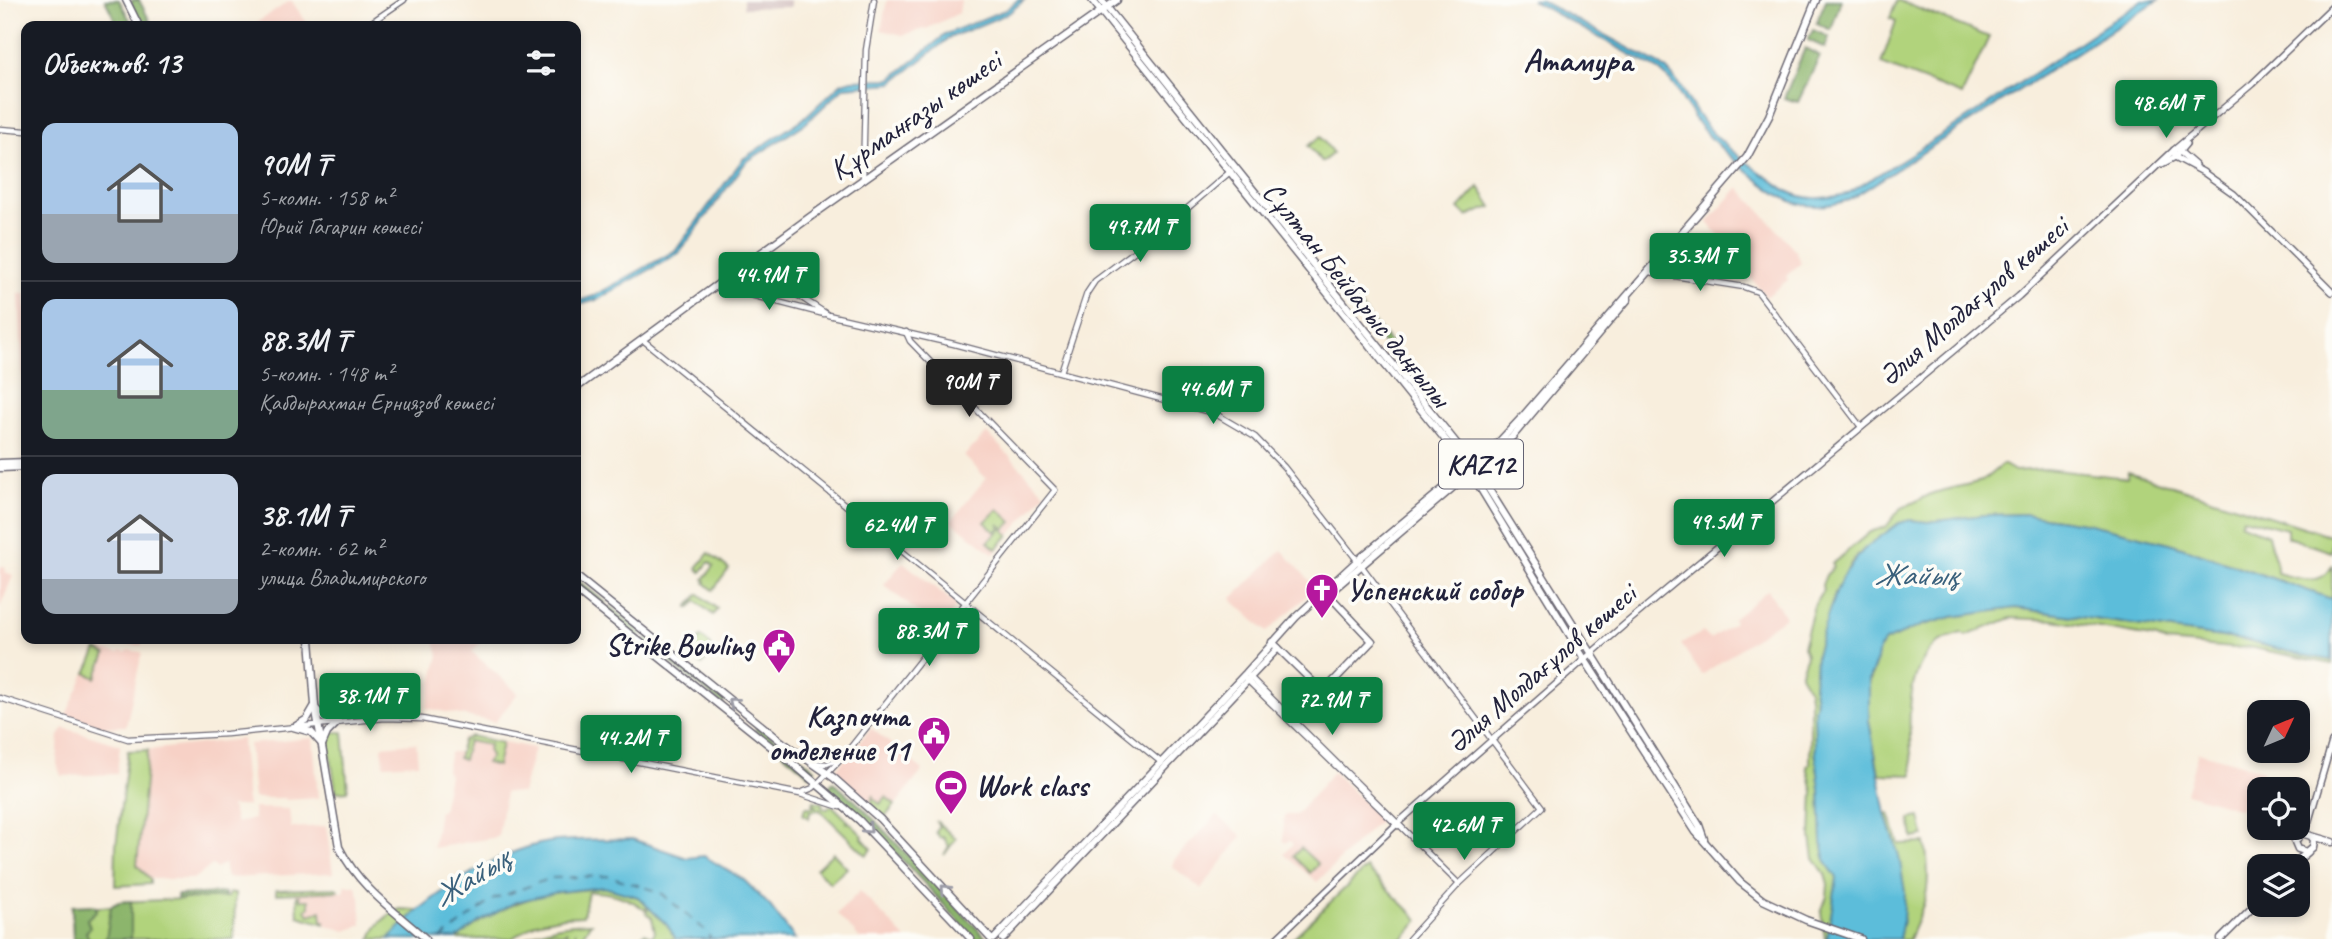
<!DOCTYPE html>
<html lang="ru">
<head>
<meta charset="utf-8">
<style>
  body { margin:0; font-family:Caveat,sans-serif; background:#242831; color:#f1f3f6; height:100vh; display:flex; flex-direction:column; font-size:26px; white-space:nowrap }
  * { box-sizing:border-box; margin:0 }
  p { font-size:23px; color:#9ea1a6 }
  .icon { flex:none; width:38px; height:38px; fill:none; stroke:currentColor; stroke-width:2; stroke-linecap:round; stroke-linejoin:round }
  .map { position:relative; flex:1; overflow:hidden }
  .drawer { position:absolute; left:21px; top:21px; width:560px; height:623px; display:flex; flex-direction:column; background:#171b24; border-radius:14px; box-shadow:0 4px 10px #0003 }
  .drawer>* { flex:none }
  .needle { width:46px; rotate:46deg }
  .buttons { position:absolute; left:2247px; top:700px; display:grid; gap:14px }
  .buttons a { display:grid; place-items:center; width:63px; height:63px; border-radius:14px; background:#171b24; box-shadow:0 4px 10px #0003; font-size:35px }
  .price { position:absolute; translate:-50% -60px; padding:0 16px; border-radius:7px; background:#0b8043; color:#fff; font-size:23px; line-height:46px; filter:drop-shadow(0 2px 4px #0008) }
  .price::after { content:''; position:absolute; left:50%; top:42px; width:21px; height:16px; margin-left:-10px; background:inherit; clip-path:polygon(0 0,100% 0,50% 100%) }
  .price.current { background:#222; color:#fff }
  ul { padding:0; list-style:none }
  li { display:flex; align-items:center; gap:21px; height:175px; padding:0 21px }
  li+li { border-top:2px solid #363941 }
  li span { display:grid; place-items:center; flex:none; width:196px; height:140px; border-radius:14px; color:#555 }
  li>.icon { margin-inline-start:auto }
  span .icon { width:84px; height:84px; fill:#fffc; stroke-width:1 }
  li b { font-size:30px }
  h2 { display:flex; justify-content:space-between; align-items:center; height:84px; padding:0 21px; font-size:30px }
  .map>svg:first-child { display:block }
</style>
</head>
<body>
<div class="map">
<svg width="2332" height="939" viewBox="0 0 2332 939">
  <rect width="100%" height="100%" fill="#fdfcf7"/>
  <filter id="ink" filterUnits="userSpaceOnUse"><feTurbulence type="fractalNoise" baseFrequency=".0143" numOctaves="2"/><feDisplacementMap in="SourceGraphic" scale="14" xChannelSelector="R" yChannelSelector="G"/><feConvolveMatrix kernelMatrix="1 2 1 2 8 2 1 2 1" color-interpolation-filters="sRGB"/></filter>
  <filter id="wash" filterUnits="userSpaceOnUse"><feTurbulence type="fractalNoise" baseFrequency=".00686" numOctaves="4" result="noise"/><feDisplacementMap in="SourceGraphic" scale="28" xChannelSelector="R" yChannelSelector="G"/><feGaussianBlur stdDeviation="1.57" result="paint"/><feColorMatrix in="noise" values="0 0 0 0 0 0 0 0 0 0 0 0 0 0 0 0 0 1.4 0 .05"/><feComposite in="paint" operator="in"/></filter>
  <g filter="url(#wash)">
    <rect width="100%" height="100%" fill="#f8eedd"/>
    <g fill="#f7d1c6">
      <polygon points="291,0 309,26 251,26 272,13"/>
      <polygon points="887,0 961,0 959,13 928,28 903,35 881,30"/>
      <polygon points="1739,187 1797,252 1796,253 1801,263 1786,276 1788,280 1766,297 1708,222"/>
      <polygon points="26,293 26,383 23,383 19,294"/>
      <polygon points="987,433 1045,493 994,554 951,521 986,478 964,456"/>
      <polygon points="1282,550 1316,588 1267,632 1231,599"/>
      <polygon points="903,562 957,605 939,629 884,585"/>
      <polygon points="0,565 6,568 5,572 13,575 0,608"/>
      <polygon points="1768,590 1785,617 1702,675 1681,644 1703,632 1710,639 1734,623 1733,619"/>
      <polygon points="88,639 142,639 142,645 101,644"/>
      <polygon points="434,639 483,639 472,652 518,693 495,722 426,708 439,655"/>
      <polygon points="96,649 119,653 120,651 127,652 128,650 142,652 126,726 102,727 66,715"/>
      <polygon points="64,728 120,745 117,774 61,776 57,764 59,736"/>
      <polygon points="871,728 923,770 885,818 834,772"/>
      <polygon points="467,735 534,748 522,793 505,792 498,837 433,848 439,811 442,811 449,775 446,770 450,752 459,752 463,736 464,739 468,737"/>
      <polygon points="313,738 318,798 285,800 285,798 254,798 249,744"/>
      <polygon points="242,739 247,806 231,806 236,823 254,819 253,808 289,809 291,828 326,826 333,873 227,878 224,863 216,869 213,865 193,879 150,879 137,865 148,750"/>
      <polygon points="416,743 418,763 384,765 382,746"/>
      <polygon points="2198,752 2263,770 2255,798 2244,795 2240,809 2186,793"/>
      <polygon points="1333,772 1381,819 1317,882 1284,854 1293,844 1289,840 1286,843 1283,840 1284,815 1296,815"/>
      <polygon points="1217,815 1242,836 1201,889 1172,866 1174,860"/>
      <polygon points="346,884 356,886 360,898 362,925 346,931 298,916 296,889 338,888 338,892 344,892"/>
      <polygon points="860,891 906,939 860,939 837,914"/>
    </g>
    <polygon fill="#d2bfbf" points="743,0 790,0 790,7 743,8"/>
    <g fill="#b1d37c" stroke="#6a7a5c" stroke-width="2">
      <polygon points="1897,0 1989,37 1962,95 1881,64 1896,21 1890,18"/>
      <polygon points="1320,137 1333,153 1322,162 1308,146"/>
      <polygon points="1479,187 1492,207 1467,216 1459,209"/>
      <path d="M2003,464L2015,471L2045,469L2127,478L2128,472L2332,536L2331,552L2287,537V529L2243,518L2240,523L2268,535C2270,548 2278,560 2277,573C2296,578 2323,588 2332,565V599L2170,543L2090,524L2025,514L1984,515L1928,522L1910,520L1865,548L1851,563L1835,594L1816,655L1815,749L1820,790L1822,841L1826,862L1838,878L1827,939H1825L1821,912L1827,896L1828,884L1825,874L1814,858L1811,837L1813,791L1807,766L1810,764V698L1809,690L1800,675L1805,660L1806,654L1803,647L1814,606L1823,590L1822,585L1826,575L1834,567L1832,564L1870,532L1886,527L1900,509L1933,493L1982,481Z"/>
      <polygon points="998,509 1012,522 1005,529 999,524 1001,527 995,532 985,522"/>
      <polygon points="1002,528 1009,535 996,549 988,542"/>
      <polygon points="709,553 729,569 713,590 705,583 706,581 704,579 714,566 709,562 701,572 697,568"/>
      <polygon points="699,594 717,609 713,615 696,601 690,608 688,607"/>
      <path d="M2015,608L2243,640L2303,655L2332,660V664L2249,647L2232,648L2166,642L2157,638L2054,620L2011,618L1966,636L1961,633C1954,636 1942,639 1936,644C1902,673 1909,736 1913,775L1879,774L1869,721V685L1880,646L1885,641L1923,625L1952,617Z"/>
      <polygon points="701,637 711,645 712,653 702,665 688,653"/>
      <polygon points="97,650 106,654 96,678 86,673"/>
      <polygon points="330,732 343,732 348,791 336,792 328,739"/>
      <polygon points="471,736 502,743 497,766 486,763 491,756 488,750 489,745 468,741 463,760 458,758 463,740"/>
      <polygon points="148,750 137,865 150,879 150,884 115,886 116,846 128,751"/>
      <polygon points="873,795 873,798 880,804 886,797 895,805 885,817 871,804"/>
      <polygon points="814,801 823,803 822,808 828,809 829,806 833,806 848,821 846,823 849,822 863,836 862,838 872,849 866,855 820,810 810,811 809,818 803,814 806,807 817,807 813,805"/>
      <path d="M1889,813L1899,844L1925,843C1932,887 1927,900 1909,939H1899C1909,892 1900,858 1886,814Z"/>
      <polygon points="1920,817 1924,836 1913,838 1910,819"/>
      <polygon points="936,821 956,839 944,855 949,846 943,837 940,838 936,832 939,827"/>
      <polygon points="1301,848 1318,864 1310,873 1293,856"/>
      <polygon points="833,853 847,868 830,883 816,869"/>
      <polygon points="1366,868 1419,920 1403,939 1292,939"/>
      <path d="M604,887L638,897L648,906L645,910C629,897 608,891 588,892L583,916L563,917L536,923L511,939H456C487,915 520,897 560,892C575,890 589,890 604,887Z"/>
      <polygon points="337,888 338,891 276,894 276,890"/>
      <path d="M229,893H235L234,939H73L72,906C87,905 106,911 119,902L228,897Z"/>
      <polygon points="297,896 300,896 300,900 309,900 309,907 306,910 309,915 321,911 322,921 325,922 325,924 298,916"/>
      <polygon points="649,908 667,925 676,939 644,939 642,936 645,933 652,937 655,932 652,918 646,912"/>
      <path d="M400,909L418,910L389,939H371C375,925 387,915 400,909Z"/>
      <path d="M591,923L581,937L577,936L575,931V937L565,934L567,930L564,934L550,931L537,939H525C547,926 566,924 591,923Z"/>
    </g>
    <g fill="#8cb56c" stroke="#576c54" stroke-width="2">
      <polygon points="105,0 119,0 131,22 117,24"/>
      <polygon points="132,0 139,0 150,21 141,24 131,4"/>
      <polygon points="1826,0 1841,0 1831,30 1816,23"/>
      <polygon points="1813,30 1829,37 1825,48 1808,40"/>
      <polygon points="1805,48 1820,56 1798,102 1784,98"/>
      <polygon points="1326,264 1380,331 1376,334 1320,266"/>
      <polygon points="1385,336 1428,390 1423,394 1380,340"/>
      <polygon points="576,579 606,603 602,608 576,587"/>
      <polygon points="611,607 641,632 641,636 638,637 607,612 607,608"/>
      <polygon points="648,637 726,699 722,704 644,642"/>
      <polygon points="758,726 815,769 810,775 755,730"/>
      <path d="M833,782L862,807L987,939H975C928,888 882,833 827,790Z"/>
      <polygon points="225,893 225,897 177,899 177,895"/>
      <polygon points="131,901 131,939 106,939 111,906 119,902"/>
      <polygon points="92,905 97,908 96,911 87,919 90,928 86,932 89,939 73,939 72,906"/>
    </g>
    <g fill="#5cbdda" stroke="#3f708a" stroke-width="2">
      <polygon points="1018,0 1024,0 1009,13 949,38 892,83 844,87 806,123 746,162 679,253 596,300 576,306 576,302 594,296 676,250 743,159 803,119 842,83 852,80 891,79 946,34 1007,9"/>
      <path d="M1531,0H1540L1662,66C1681,81 1688,103 1703,122C1725,150 1759,170 1787,191C1806,201 1826,199 1847,194L1956,126L2142,0H2158L1849,200C1832,205 1814,209 1796,203C1770,195 1718,147 1700,126C1685,107 1678,85 1659,70Z"/>
      <polygon points="2025,514 2090,524 2170,543 2332,599 2332,660 2303,655 2243,640 2016,608 1952,617 1923,625 1885,641 1879,649 1877,660 1869,679 1869,721 1886,814 1899,856 1905,892 1903,920 1899,939 1827,939 1837,878 1826,862 1822,841 1820,790 1815,749 1814,711 1816,701 1814,688 1816,655 1829,611 1842,577 1865,548 1899,523 1910,520 1928,522 1984,515"/>
      <path d="M632,839L687,858L704,856L744,880L770,906L795,939H676L667,925L638,897L604,887L558,892L516,902L479,922L456,939H389C426,897 500,847 557,841C582,839 607,840 632,839Z"/>
    </g>
    <g fill="none" stroke-linecap="round" stroke-linejoin="round">
      <polyline stroke="#39607b" stroke-width="2" stroke-dasharray="9 7" stroke-linecap="butt" points="441,939 494,899 551,878 609,876 660,892 706,931 711,939"/>
    </g>
  </g>
  <g filter="url(#ink)">
    <g fill="none" stroke-linecap="round" stroke-linejoin="round">
      <defs>
        <g id="tertiary">
          <polyline points="366,26 404,0"/>
          <polyline points="0,129 26,131"/>
          <polyline points="863,180 866,50 874,0"/>
          <polyline points="751,260 756,268 828,315 954,344 1214,413 1255,437 1284,467 1361,565 1542,807 1459,884 1409,939"/>
          <polyline points="1649,272 1744,287 1758,292 1861,427"/>
          <polyline points="716,286 824,314"/>
          <polyline points="643,340 1162,763"/>
          <polyline points="1061,372 1087,293 1095,281 1155,236 1231,171"/>
          <polyline points="1249,676 1459,884"/>
          <polyline points="1246,679 1398,826"/>
          <polyline points="0,698 128,739 227,734 385,718 422,719 800,794 840,807"/>
          <polyline points="814,763 827,764 839,759"/>
          <polyline points="800,793 813,788 843,757 1055,490 910,341 906,332"/>
        </g>
        <g id="secondary">
          <polyline points="2174,150 2175,157 2203,172 2234,194 2332,292"/>
          <polyline points="2179,151 2195,165"/>
          <polyline points="2162,164 2175,157 2186,144"/>
          <polyline points="2305,834 2332,742"/>
          <polyline points="1276,939 1399,822 1492,740 1624,625 2019,296 2174,150 2252,84 2332,7"/>
        </g>
        <g id="primary">
          <polyline points="126,0 139,26"/>
          <polyline points="1092,0 1468,468 1585,660 1696,832 1740,882 1763,900 1806,920 1861,939"/>
          <polyline points="1101,0 1473,464 1699,825 1704,839"/>
          <polyline points="576,388 810,217 1117,0"/>
          <polyline points="0,463 26,462"/>
          <polyline points="0,468 26,467"/>
          <polyline points="576,576 782,742 834,778 880,819 991,939"/>
          <polyline points="576,591 798,768 859,820 971,939"/>
          <path d="M310,639L315,705L339,847C359,887 393,910 426,939"/>
          <polyline points="1272,642 1323,692 1372,641 1328,594 1512,437 1628,299"/>
          <polyline points="317,710 324,718 337,723 327,733 322,745"/>
          <polyline points="296,726 307,719 314,707"/>
          <polyline points="293,727 311,732 320,742"/>
          <polyline points="2311,836 2314,840 2313,847 2307,852 2298,849 2295,842 2301,833 2332,842"/>
          <polyline points="2291,866 2308,852"/>
          <polyline points="994,939 1246,673 1296,617 1359,559 1498,443 1524,415 1747,157 1769,116 1816,0"/>
          <polyline points="1003,939 1278,648"/>
          <polyline points="2221,939 2259,901"/>
        </g>
      </defs>
      <use href="#tertiary" stroke="#6d6974" stroke-width="7"/>
      <use href="#secondary" stroke="#6d6974" stroke-width="8"/>
      <use href="#primary" stroke="#6d6974" stroke-width="9"/>
      <use href="#tertiary" stroke="#fff" stroke-width="4.5"/>
      <use href="#secondary" stroke="#fff" stroke-width="5"/>
      <use href="#primary" stroke="#fff" stroke-width="6"/>
    </g>
    <defs><path id="oneway-chevron" d="M-2-3.5L2.5 0L-2 3.5" fill="none" stroke-width="1.6" stroke-linecap="round" stroke-linejoin="round" transform="scale(1.75)"/></defs>
    <g stroke="#9c9ca7">
      <use href="#oneway-chevron" transform="translate(733 702) rotate(-141)"/>
      <use href="#oneway-chevron" transform="translate(868 829) rotate(44)"/>
      <use href="#oneway-chevron" transform="translate(945 889) rotate(-133)"/>
    </g>
  </g>
  <defs>
    <symbol id="church-pin" viewBox="-11 -11 22 30"><path d="M0 17L-7.5 6A9.5 9.5 0 1 1 7.5 6Z" fill="#b5179e" stroke="#fdfcf7"/><path d="M-1.2-6h2.4v3.5h3.3v2.4h-3.3V6h-2.4V-.1h-3.3v-2.4h3.3Z" fill="#fff"/></symbol>
    <symbol id="civic-pin" viewBox="-11 -11 22 30"><path d="M0 17L-7.5 6A9.5 9.5 0 1 1 7.5 6Z" fill="#b5179e" stroke="#fdfcf7"/><path d="M-.6-6.5H3V-4.5H.6V-3L4-1V1h2V6H-6V1h2V-1L-.6-3ZM-1.2 2.5V6h2.4V2.5Z" fill="#fff"/></symbol>
    <symbol id="stadium-pin" viewBox="-11 -11 22 30"><path d="M0 17L-7.5 6A9.5 9.5 0 1 1 7.5 6Z" fill="#b5179e" stroke="#fdfcf7"/><path d="M0-5a6.5 5 0 1 0 0 10a6.5 5 0 1 0 0-10ZM-3.5-1.8h7v3.6h-7Z" fill="#fff"/></symbol>
  </defs>
  <g fill-rule="evenodd">
    <use href="#church-pin" x="1303" y="571" width="38" height="52"/>
    <use href="#civic-pin" x="760" y="626" width="38" height="52"/>
    <use href="#civic-pin" x="915" y="714" width="38" height="52"/>
    <use href="#stadium-pin" x="932" y="767" width="38" height="52"/>
  </g>
  <g text-anchor="middle" dominant-baseline="central" stroke-width="7" stroke-linejoin="round" paint-order="stroke">
    <rect fill="#fdfcf7" stroke="#646373" stroke-width="2" x="1439" y="439.5" width="84" height="49" rx="5"/>
    <g font-size="28" font-weight="bold" fill="#22223b">
      <text x="1481" y="464">KAZ12</text>
    </g>
    <g font-size="30" fill="#22223b" stroke="#fdfcf7">
      <text transform="translate(915 115) rotate(-35)">Құрманғазы көшесі</text>
      <text transform="translate(1357 294) rotate(51)">Сұлтан Бейбарыс даңғылы</text>
      <text transform="translate(1973 301) rotate(-41)">Әлия Молдағұлов көшесі</text>
      <text transform="translate(1541 668) rotate(-41)">Әлия Молдағұлов көшесі</text>
    </g>
    <g font-size="30" font-weight="bold" fill="#22223b" stroke="#fdfcf7" text-anchor="start">
      <text x="1346" y="590">Успенский собор</text>
      <text x="754" y="645" text-anchor="end">Strike Bowling</text>
      <text x="909" y="716" text-anchor="end">Казпочта<tspan x="909" dy="34">отделение 11</tspan></text>
      <text x="976" y="786">Work class</text>
    </g>
    <g font-size="32" font-weight="bold" fill="#22223b" stroke="#fdfcf7">
      <text x="1578" y="60">Атамура</text>
    </g>
    <g font-size="32" font-style="italic" fill="#39607b" stroke="#fdfcf7">
      <text x="1916" y="574">Жайық</text>
      <text transform="translate(471 877) rotate(-32)">Жайық</text>
    </g>
  </g>
</svg>
<div class="buttons">
<a><svg class="needle" viewBox="-14 -14 28 28"><path d="M0-13l5 13h-10z" fill="#e53935"/><path d="M0 13l5-13h-10z" fill="#9ea1a6"/></svg></a>
<a><svg class="icon" aria-label="locate" viewBox="0 0 24 24"><circle cx="12" cy="12" r="6"/><path d="M12 2v4M12 18v4M2 12h4M18 12h4"/></svg></a>
<a><svg class="icon" aria-label="layers" viewBox="0 0 24 24"><path d="M12 4l9 5-9 5-9-5zM3 14l9 5 9-5"/></svg></a>
</div>
<b class="price" style="left:2166px;top:140px">48.6M ₸</b>
<b class="price" style="left:1140px;top:264px">49.7M ₸</b>
<b class="price" style="left:1700px;top:293px">35.3M ₸</b>
<b class="price" style="left:769px;top:312px">44.9M ₸</b>
<b class="price current" style="left:969px;top:419px">90M ₸</b>
<b class="price" style="left:1213px;top:426px">44.6M ₸</b>
<b class="price" style="left:1724px;top:559px">49.5M ₸</b>
<b class="price" style="left:897px;top:562px">62.4M ₸</b>
<b class="price" style="left:929px;top:668px">88.3M ₸</b>
<b class="price" style="left:370px;top:733px">38.1M ₸</b>
<b class="price" style="left:1332px;top:737px">72.9M ₸</b>
<b class="price" style="left:631px;top:775px">44.2M ₸</b>
<b class="price" style="left:1464px;top:862px">42.6M ₸</b>
<section class="drawer">
<h2>Объектов: 13<svg class="icon" aria-label="filters" viewBox="0 0 24 24"><path d="M4 7h16M4 17h16"/><circle cx="9" cy="7" r="2"/><circle cx="15" cy="17" r="2"/></svg></h2>
<ul>
<li><span style="background:linear-gradient(#a9c7e8 65%,#9aa5b1 0)"><svg class="icon" aria-label="home" viewBox="0 0 24 24"><path d="M3 11l9-7 9 7M6 9v11h12V9"/></svg></span><div><b>90M ₸</b><p>5-комн. · 158 m²</p><p>Юрий Гагарин көшесі</p></div></li>
<li><span style="background:linear-gradient(#a9c7e8 65%,#7fa58c 0)"><svg class="icon" aria-label="home" viewBox="0 0 24 24"><path d="M3 11l9-7 9 7M6 9v11h12V9"/></svg></span><div><b>88.3M ₸</b><p>5-комн. · 148 m²</p><p>Қабдырахман Ерниязов көшесі</p></div></li>
<li><span style="background:linear-gradient(#c9d6e8 75%,#9aa5b1 0)"><svg class="icon" aria-label="home" viewBox="0 0 24 24"><path d="M3 11l9-7 9 7M6 9v11h12V9"/></svg></span><div><b>38.1M ₸</b><p>2-комн. · 62 m²</p><p>улица Владимирского</p></div></li>
</ul>
</section>
</div>
</body>
</html>
